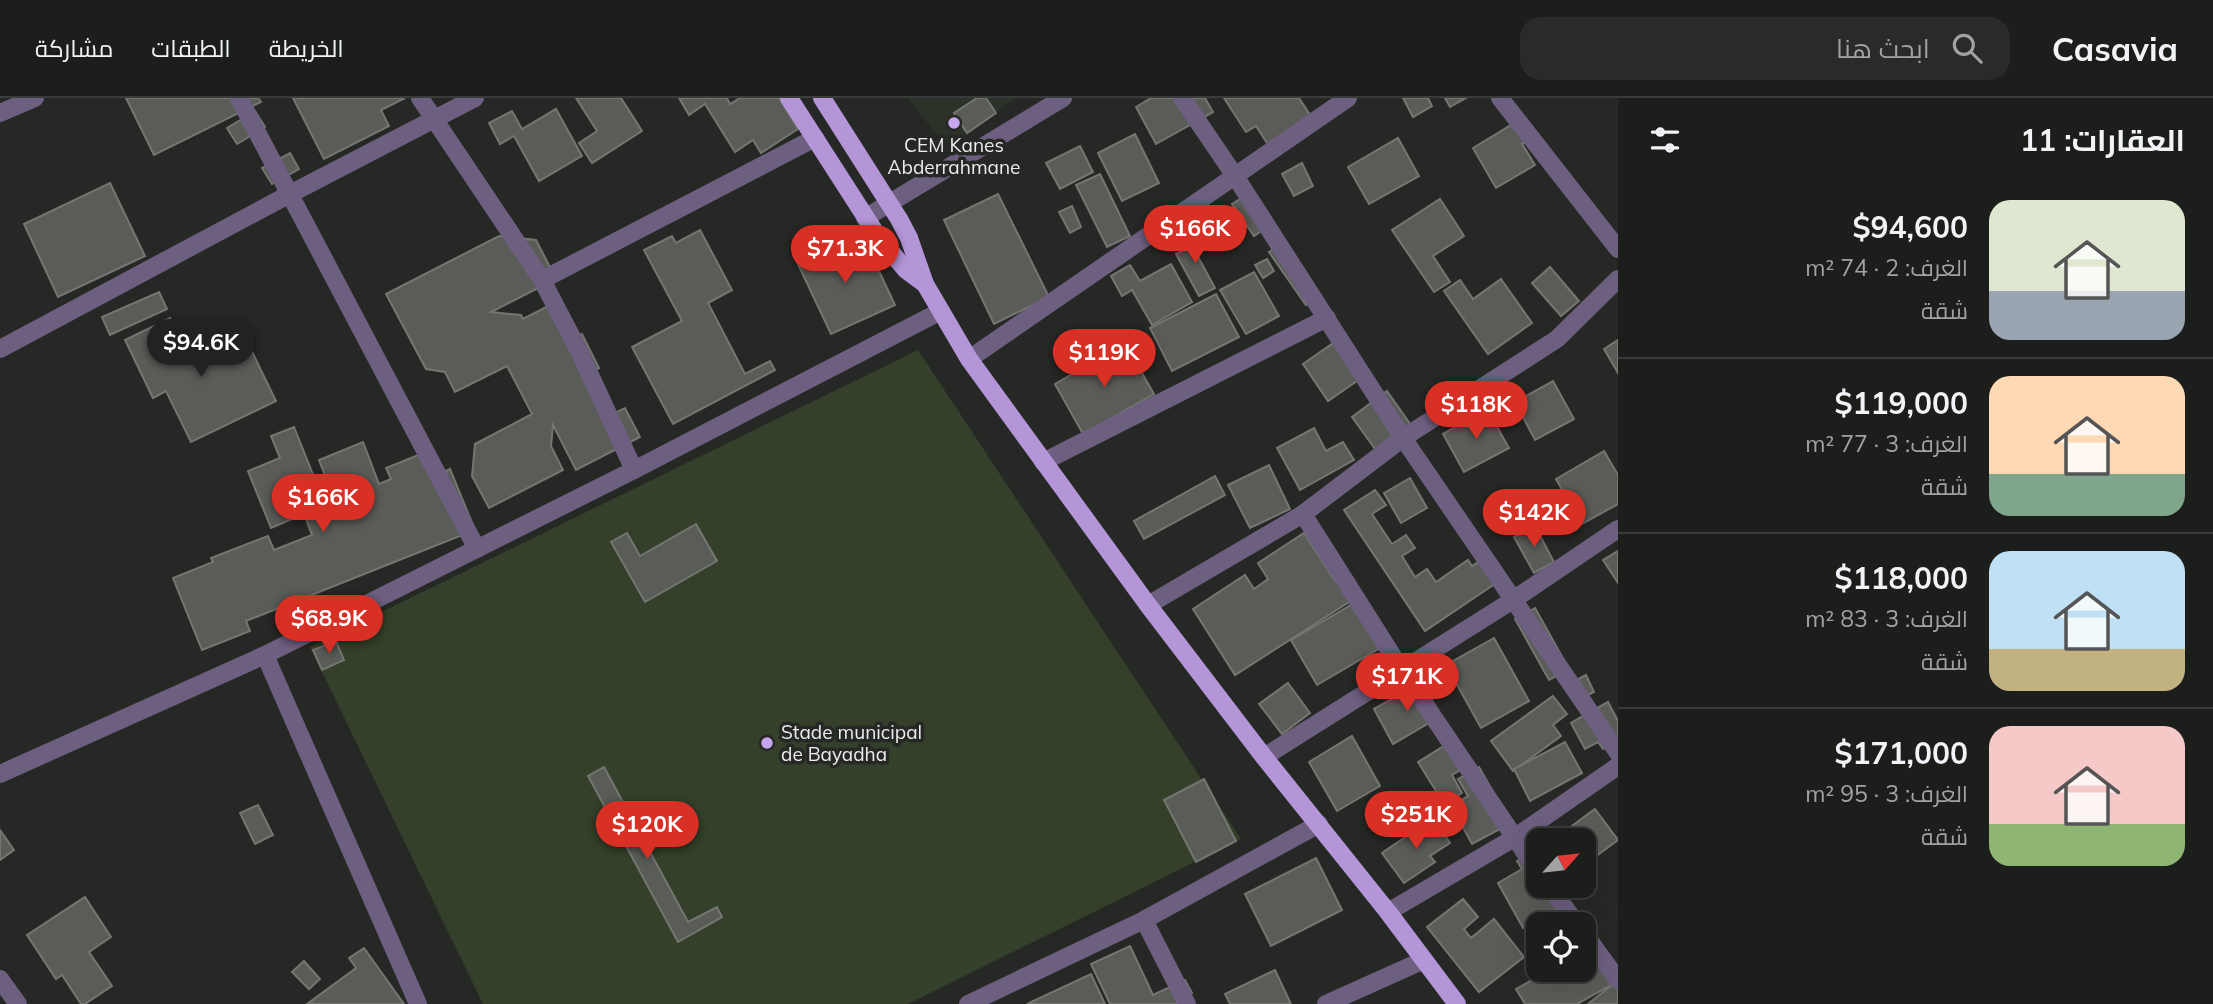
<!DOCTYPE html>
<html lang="ar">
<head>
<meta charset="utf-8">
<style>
  body { margin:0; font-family:Mulish,Cairo,sans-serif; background:#292b29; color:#f1f3f6; direction:rtl; height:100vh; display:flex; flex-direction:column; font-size:26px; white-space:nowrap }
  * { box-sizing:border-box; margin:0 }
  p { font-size:23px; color:#a0a2a3 }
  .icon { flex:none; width:38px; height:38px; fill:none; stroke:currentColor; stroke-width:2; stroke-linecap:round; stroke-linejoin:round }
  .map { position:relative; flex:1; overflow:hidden; direction:ltr }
  .drawer { display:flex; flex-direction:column; background:#1c1e1c; width:595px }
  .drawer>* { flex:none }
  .needle { width:46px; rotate:63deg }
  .controls { position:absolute; left:1526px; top:730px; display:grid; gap:14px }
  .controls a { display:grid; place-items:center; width:70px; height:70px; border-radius:14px; background:#1c1e1c; box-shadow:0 7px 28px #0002,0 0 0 2px #3a3c3b; font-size:35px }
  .price { position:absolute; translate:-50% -60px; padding:0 16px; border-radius:24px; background:#d93025; color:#fff; font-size:23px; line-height:46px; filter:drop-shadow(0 2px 4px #0008) }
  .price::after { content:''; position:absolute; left:50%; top:42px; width:21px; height:16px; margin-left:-10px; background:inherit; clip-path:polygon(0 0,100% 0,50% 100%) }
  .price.active { background:#222; color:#fff }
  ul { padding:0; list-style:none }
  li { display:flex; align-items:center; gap:21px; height:175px; padding:0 28px }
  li+li { border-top:2px solid #3a3c3b }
  li span { display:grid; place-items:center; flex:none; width:196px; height:140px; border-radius:21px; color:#555 }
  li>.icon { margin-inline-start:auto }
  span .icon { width:84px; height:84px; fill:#fffc; stroke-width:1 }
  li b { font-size:30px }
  h2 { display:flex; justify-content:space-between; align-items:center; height:84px; padding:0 28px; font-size:30px }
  header { display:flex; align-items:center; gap:42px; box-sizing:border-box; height:98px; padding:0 35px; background:#1c1e1c; border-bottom:2px solid #3a3c3b }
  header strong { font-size:33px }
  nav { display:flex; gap:38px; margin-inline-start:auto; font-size:24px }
  .search { width:490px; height:63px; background:#292b29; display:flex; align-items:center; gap:18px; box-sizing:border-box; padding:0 24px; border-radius:21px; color:#a0a2a3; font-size:26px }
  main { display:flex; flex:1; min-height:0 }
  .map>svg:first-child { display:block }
</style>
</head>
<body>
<header>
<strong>Casavia</strong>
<div class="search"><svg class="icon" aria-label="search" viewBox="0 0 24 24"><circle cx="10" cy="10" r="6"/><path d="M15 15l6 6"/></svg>ابحث هنا</div>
<nav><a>الخريطة</a><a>الطبقات</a><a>مشاركة</a></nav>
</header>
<main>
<section class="drawer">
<h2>العقارات: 11<svg class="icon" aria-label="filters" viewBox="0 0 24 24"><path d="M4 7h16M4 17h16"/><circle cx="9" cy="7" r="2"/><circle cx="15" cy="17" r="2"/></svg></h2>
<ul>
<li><span style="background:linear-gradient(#dfe7d0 65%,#9aa5b1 0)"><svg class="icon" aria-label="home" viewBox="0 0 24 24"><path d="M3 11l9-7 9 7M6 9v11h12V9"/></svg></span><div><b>$94,600</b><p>الغرف: 2 · 74 m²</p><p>شقة</p></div></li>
<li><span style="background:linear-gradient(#ffd9b3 70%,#7fa58c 0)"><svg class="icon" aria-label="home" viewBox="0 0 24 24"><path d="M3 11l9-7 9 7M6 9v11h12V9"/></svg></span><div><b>$119,000</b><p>الغرف: 3 · 77 m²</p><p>شقة</p></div></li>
<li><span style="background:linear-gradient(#bfe0f5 70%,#c2b280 0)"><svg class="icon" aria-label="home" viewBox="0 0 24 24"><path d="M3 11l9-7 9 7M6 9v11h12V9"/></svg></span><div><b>$118,000</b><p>الغرف: 3 · 83 m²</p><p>شقة</p></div></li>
<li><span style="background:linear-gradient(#f6c9c9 70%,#8fb573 0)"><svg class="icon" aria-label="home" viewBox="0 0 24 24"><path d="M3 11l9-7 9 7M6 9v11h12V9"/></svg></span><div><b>$171,000</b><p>الغرف: 3 · 95 m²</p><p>شقة</p></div></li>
</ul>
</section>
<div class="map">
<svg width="1618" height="906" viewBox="0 0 1618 906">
  <rect width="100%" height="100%" fill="#262825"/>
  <polygon fill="#2d3229" points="908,0 1016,0 946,49"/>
  <polygon fill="#344029" points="918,252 1241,741 908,906 483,906 310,549"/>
  <g fill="#5a5c58" stroke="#747672" stroke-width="2">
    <polygon points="126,0 258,0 261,4 154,57"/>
    <polygon points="293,0 405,0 381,12 389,28 324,61"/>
    <polygon points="576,0 621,0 642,33 592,65 579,45 597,33"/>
    <polygon points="679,0 727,0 730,6 740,0 779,0 798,31 761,55 753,42 735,54 705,6 689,17"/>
    <polygon points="977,0 986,0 996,15 967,35 954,15"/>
    <polygon points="1151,0 1205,0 1213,14 1156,46 1136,9"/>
    <polygon points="1224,0 1299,0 1312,20 1269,48 1256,28 1246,34"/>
    <polygon points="1403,0 1428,0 1432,8 1413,19"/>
    <polygon points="1445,0 1466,0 1450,9"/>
    <polygon points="556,11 582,58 539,83 514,38 500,46 489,25 512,13 522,31"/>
    <polygon points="255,13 265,29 237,46 227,30"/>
    <polygon points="1516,24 1527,43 1522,46 1535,67 1496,90 1473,50"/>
    <polygon points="1135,36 1159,85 1122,103 1098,55"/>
    <polygon points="1398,40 1419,78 1369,106 1348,69"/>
    <polygon points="1080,48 1093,74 1060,91 1046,65"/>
    <polygon points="290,55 299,71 272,86 262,70"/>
    <polygon points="1302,65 1313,88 1294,98 1282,76"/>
    <polygon points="1100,76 1130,138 1107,149 1076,87"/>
    <polygon points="110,85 145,158 58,199 24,126"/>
    <polygon points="998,96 1049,199 994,226 944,122"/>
    <polygon points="1248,96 1270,127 1254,138 1232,106"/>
    <polygon points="1440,101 1464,138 1433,158 1450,184 1434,194 1392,132"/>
    <polygon points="1072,108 1081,129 1070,135 1059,114"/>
    <polygon points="700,132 732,192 708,205 745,276 770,263 775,272 673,326 632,249 682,223 644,152 672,138 676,145"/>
    <polygon points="1196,133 1205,150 1196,155 1215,190 1199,198 1176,156 1189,149 1184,139"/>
    <polygon points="499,138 536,142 556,181 491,214 521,217 523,221 548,208 566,244 582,236 599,270 583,279 615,315 625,310 640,339 576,372 553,327 551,348 563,372 489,410 472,378 475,346 532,316 507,268 455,294 445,274 426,271 386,196"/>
    <polygon points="847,139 859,164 872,158 895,207 831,236 796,162"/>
    <polygon points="1281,146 1319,198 1306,207 1269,154"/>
    <polygon points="1267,161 1274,173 1263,180 1255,167"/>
    <polygon points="1171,166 1192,204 1152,227 1132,192 1122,198 1111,178 1130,167 1140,183"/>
    <polygon points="1550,169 1579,203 1561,218 1532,185"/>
    <polygon points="1254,174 1279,218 1246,236 1220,192"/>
    <polygon points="1501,181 1532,225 1488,256 1444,193 1460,182 1473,201"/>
    <polygon points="159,194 167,211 110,237 102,219"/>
    <polygon points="1216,196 1239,239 1172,273 1150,230"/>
    <polygon points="170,220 191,261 243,235 276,303 191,344 166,293 153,300 125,242"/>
    <polygon points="1339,241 1364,278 1328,303 1303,266"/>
    <polygon points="1618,242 1618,275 1604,251"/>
    <polygon points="1125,245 1154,296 1083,336 1055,286"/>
    <polygon points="1553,283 1574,321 1535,342 1515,304"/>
    <polygon points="1387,293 1413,330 1378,355 1352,319"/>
    <polygon points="1487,311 1509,350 1464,374 1443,336"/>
    <polygon points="294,329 324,404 334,400 319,362 363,344 379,386 391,381 386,370 433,351 442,375 450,371 475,432 246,523 250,533 202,552 173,480 213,464 211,460 268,438 274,452 312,437 304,416 271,430 248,373 280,360 271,338"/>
    <polygon points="1314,330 1326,353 1343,344 1354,362 1300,392 1277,350"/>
    <polygon points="1604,353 1618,377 1618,406 1582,426 1556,381"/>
    <polygon points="1269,367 1290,411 1250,430 1228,387"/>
    <polygon points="1215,378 1225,397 1144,441 1134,423"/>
    <polygon points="1410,380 1427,410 1401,425 1384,395"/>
    <polygon points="1375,392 1386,407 1372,416 1392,446 1406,437 1415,450 1402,458 1415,479 1427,471 1436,484 1468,462 1472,468 1490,456 1505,479 1425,533 1344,412"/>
    <polygon points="696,426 717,463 645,504 611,444 627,435 640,458"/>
    <polygon points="1535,428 1554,464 1534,475 1514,439"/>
    <polygon points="1304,435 1335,483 1357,499 1235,577 1193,511 1245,477 1254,491 1268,481 1258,465"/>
    <polygon points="1618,453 1618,485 1603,462"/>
    <polygon points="1361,501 1387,546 1317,587 1291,542"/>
    <polygon points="1535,510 1569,571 1549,582 1515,521"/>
    <polygon points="1494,540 1529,603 1481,630 1446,567"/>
    <polygon points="336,543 344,562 322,572 313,552"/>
    <polygon points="1586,577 1594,594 1580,601 1571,585"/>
    <polygon points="1422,584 1441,618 1393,646 1374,611"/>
    <polygon points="1288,585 1310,615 1282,636 1259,606"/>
    <polygon points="1553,598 1567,616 1553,627 1561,638 1513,673 1491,643"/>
    <polygon points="1608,604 1618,623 1618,643 1603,651 1598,644 1585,651 1571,625"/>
    <polygon points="1352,638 1380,688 1337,713 1309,664"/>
    <polygon points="1452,643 1467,668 1452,677 1462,695 1444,706 1418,664"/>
    <polygon points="1565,644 1582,675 1530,703 1514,671"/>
    <polygon points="604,669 688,824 717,809 722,819 678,844 588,678"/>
    <polygon points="1479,669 1511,725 1472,746 1451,708 1468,698 1458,681"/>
    <polygon points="1204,681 1236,743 1196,764 1164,702"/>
    <polygon points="258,707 273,737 255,746 240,715"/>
    <polygon points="1595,711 1618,742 1584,767 1584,742 1565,742 1561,736"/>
    <polygon points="1433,720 1450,745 1430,758 1435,764 1404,785 1382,755"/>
    <polygon points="0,732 14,752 0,762"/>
    <polygon points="1534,753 1538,760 1538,788 1554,788 1565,806 1523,830 1498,785 1522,771 1517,763"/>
    <polygon points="1316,760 1342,812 1271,848 1245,796"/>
    <polygon points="85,799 111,839 89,854 112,888 85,906 81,906 62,877 56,881 27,837"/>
    <polygon points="1463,801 1478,819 1464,831 1471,840 1494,821 1524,859 1479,894 1427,829"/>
    <polygon points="1599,844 1618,883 1577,906 1525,906 1516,891 1550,872 1584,872 1584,853"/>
    <polygon points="1130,848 1153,897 1185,882 1192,895 1187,898 1191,906 1110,906 1091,866"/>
    <polygon points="364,850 404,906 307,906 356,870 349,860"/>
    <polygon points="304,863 320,881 309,891 292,874"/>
    <polygon points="1275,872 1291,906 1230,906 1225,896"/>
    <polygon points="1091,876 1105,906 1027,906"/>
    <polygon points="1618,882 1618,906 1588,906"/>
  </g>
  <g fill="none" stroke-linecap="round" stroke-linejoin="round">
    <g stroke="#6d5f7f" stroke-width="18">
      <polyline points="239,0 477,451"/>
      <polyline points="420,0 542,182 579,253 634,372"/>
      <polyline points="1182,0 1235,78 1403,340 1618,655"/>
      <polyline points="1500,0 1618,151"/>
      <polyline points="0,15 35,0"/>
      <polyline points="865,120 1063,0"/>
      <polyline points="542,182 815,40"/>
      <polyline points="0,251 288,97 475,0"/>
      <polyline points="969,261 1348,0"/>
      <polyline points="1043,364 1327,220"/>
      <polyline points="1303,416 1401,571 1538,774"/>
      <polyline points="1148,507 1303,416 1403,340 1557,241 1618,181"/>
      <polyline points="265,557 418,906"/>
      <polyline points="1264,659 1513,502 1618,431"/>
      <polyline points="0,676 265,557 634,372 941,213"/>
      <polyline points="1549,788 1577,826"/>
      <polyline points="1388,814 1514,740 1618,668"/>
      <polyline points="1144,822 1187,906"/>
      <polyline points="1584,835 1618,882"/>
      <polyline points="0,881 18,906"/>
      <polyline points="968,906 1144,822 1319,726"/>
      <polyline points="1326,906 1424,862"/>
    </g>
    <g stroke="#b495d7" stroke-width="18">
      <polyline points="789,0 879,140 906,172 925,186"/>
      <polyline points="822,0 899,121 909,140 925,186 969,261 1148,507 1264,659 1388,814 1457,906"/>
    </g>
  </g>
  <g fill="#c8a6ef" stroke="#262825" stroke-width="2.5">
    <circle cx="954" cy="25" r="7"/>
    <circle cx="767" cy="645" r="7"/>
  </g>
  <g text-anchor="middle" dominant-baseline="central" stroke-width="7" stroke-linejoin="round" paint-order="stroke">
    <g font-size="19" fill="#ecedeb" stroke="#262825">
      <text x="954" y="47">CEM Kanes<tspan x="954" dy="22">Abderrahmane</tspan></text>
      <text x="781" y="634" text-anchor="start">Stade municipal<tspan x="781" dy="22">de Bayadha</tspan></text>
    </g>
  </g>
</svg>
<div class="controls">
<a><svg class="needle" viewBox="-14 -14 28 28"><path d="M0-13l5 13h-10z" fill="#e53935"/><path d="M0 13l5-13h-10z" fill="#a0a2a3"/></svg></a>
<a><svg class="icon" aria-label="locate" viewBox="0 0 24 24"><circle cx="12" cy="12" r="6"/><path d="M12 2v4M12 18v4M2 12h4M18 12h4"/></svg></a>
</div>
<b class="price" style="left:1195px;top:167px">$166K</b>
<b class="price" style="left:845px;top:187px">$71.3K</b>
<b class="price active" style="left:201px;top:281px">$94.6K</b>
<b class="price" style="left:1104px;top:291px">$119K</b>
<b class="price" style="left:1476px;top:343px">$118K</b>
<b class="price" style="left:323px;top:436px">$166K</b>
<b class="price" style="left:1534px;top:451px">$142K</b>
<b class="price" style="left:329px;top:557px">$68.9K</b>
<b class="price" style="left:1407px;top:615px">$171K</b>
<b class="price" style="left:1416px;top:753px">$251K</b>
<b class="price" style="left:647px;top:763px">$120K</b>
</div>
</main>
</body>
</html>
